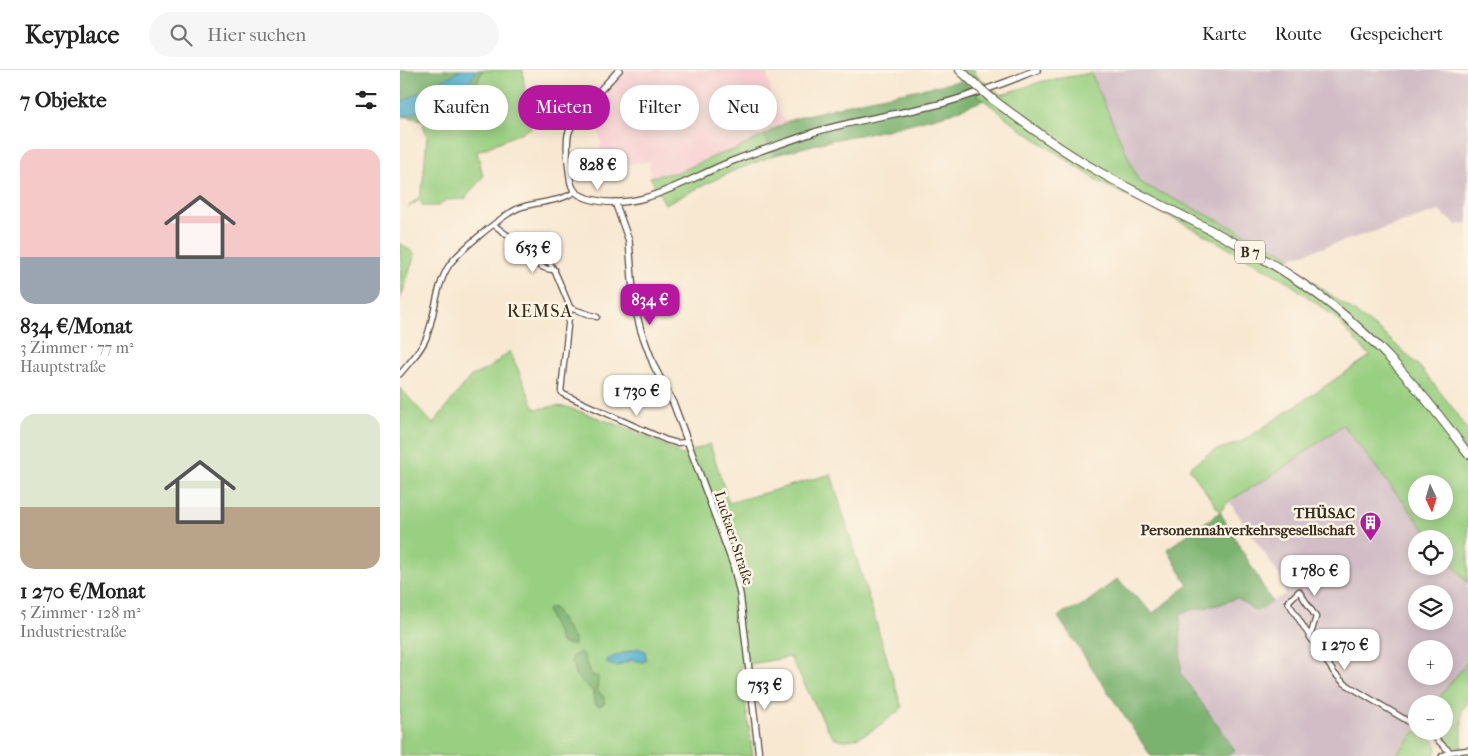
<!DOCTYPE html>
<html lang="de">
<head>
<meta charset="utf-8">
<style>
  body { margin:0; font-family:"IM FELL French Canon",serif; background:#f6f6f6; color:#222; height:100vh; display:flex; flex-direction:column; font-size:19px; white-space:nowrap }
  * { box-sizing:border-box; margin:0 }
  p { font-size:16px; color:#767676 }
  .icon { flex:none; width:28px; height:28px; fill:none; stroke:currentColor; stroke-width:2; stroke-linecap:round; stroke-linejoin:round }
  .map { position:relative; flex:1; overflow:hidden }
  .panel { display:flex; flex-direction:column; background:#fff; width:400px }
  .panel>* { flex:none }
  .hud { position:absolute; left:15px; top:15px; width:475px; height:45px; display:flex; gap:10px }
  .needle { width:32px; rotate:176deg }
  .tools { position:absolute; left:1008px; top:405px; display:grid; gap:10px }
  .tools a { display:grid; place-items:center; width:45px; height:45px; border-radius:50%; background:#fff; box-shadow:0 2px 12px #0003; font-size:25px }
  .price { position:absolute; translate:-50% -42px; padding:0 11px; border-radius:10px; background:#fff; color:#222; font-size:16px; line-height:32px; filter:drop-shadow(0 1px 2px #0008) }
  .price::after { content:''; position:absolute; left:50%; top:30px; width:15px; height:11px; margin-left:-8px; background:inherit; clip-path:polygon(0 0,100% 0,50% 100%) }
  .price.on { background:#b5179e; color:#fff }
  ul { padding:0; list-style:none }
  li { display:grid; align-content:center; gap:10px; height:265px; padding:0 20px }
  li span { display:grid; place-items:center; height:155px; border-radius:15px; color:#555 }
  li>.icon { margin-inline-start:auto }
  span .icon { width:90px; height:90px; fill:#fffc; stroke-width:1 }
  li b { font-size:21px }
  h2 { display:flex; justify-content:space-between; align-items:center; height:60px; padding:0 20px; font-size:21px }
  .chip { padding:0 18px; border-radius:22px; background:#fff; box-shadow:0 2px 12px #0003; font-size:18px; line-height:45px }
  .chip.on { background:#b5179e; color:#fff }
  header { display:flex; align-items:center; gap:30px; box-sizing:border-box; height:70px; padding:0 25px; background:#fff; border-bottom:1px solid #e0e0e0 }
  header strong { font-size:24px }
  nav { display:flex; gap:28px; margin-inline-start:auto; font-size:18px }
  .search { width:350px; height:45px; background:#f6f6f6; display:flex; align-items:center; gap:12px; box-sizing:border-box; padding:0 18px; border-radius:28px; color:#767676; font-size:19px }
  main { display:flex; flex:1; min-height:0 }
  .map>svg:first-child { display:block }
</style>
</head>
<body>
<header>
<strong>Keyplace</strong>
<div class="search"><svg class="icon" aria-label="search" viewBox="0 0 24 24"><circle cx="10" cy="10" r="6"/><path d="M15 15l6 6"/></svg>Hier suchen</div>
<nav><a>Karte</a><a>Route</a><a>Gespeichert</a></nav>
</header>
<main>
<section class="panel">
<h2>7 Objekte<svg class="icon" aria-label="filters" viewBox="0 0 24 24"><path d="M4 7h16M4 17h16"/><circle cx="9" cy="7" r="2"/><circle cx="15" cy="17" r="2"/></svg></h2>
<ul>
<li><span style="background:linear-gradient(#f6c9c9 70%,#9aa5b1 0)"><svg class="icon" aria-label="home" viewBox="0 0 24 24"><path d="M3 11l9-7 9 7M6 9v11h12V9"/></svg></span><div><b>834 €/Monat</b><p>3 Zimmer · 77 m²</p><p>Hauptstraße</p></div></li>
<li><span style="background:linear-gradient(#dfe7d0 60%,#b9a48a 0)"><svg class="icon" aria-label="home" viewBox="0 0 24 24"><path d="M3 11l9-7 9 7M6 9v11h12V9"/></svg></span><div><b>1 270 €/Monat</b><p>5 Zimmer · 128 m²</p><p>Industriestraße</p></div></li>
</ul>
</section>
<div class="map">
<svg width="1068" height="686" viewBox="0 0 1068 686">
  <rect width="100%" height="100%" fill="#fcf5e5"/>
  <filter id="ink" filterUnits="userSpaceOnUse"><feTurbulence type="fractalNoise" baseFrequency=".02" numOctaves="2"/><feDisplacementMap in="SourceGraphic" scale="10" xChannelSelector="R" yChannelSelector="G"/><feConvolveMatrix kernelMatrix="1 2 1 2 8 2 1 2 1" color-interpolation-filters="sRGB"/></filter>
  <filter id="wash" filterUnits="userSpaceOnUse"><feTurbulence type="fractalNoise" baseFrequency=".0096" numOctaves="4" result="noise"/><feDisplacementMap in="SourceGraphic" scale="20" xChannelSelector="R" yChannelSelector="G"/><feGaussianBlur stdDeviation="1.12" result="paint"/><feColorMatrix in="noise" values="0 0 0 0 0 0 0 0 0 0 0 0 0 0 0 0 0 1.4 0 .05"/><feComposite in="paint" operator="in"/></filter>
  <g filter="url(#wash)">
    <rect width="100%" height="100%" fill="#f8e8d2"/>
    <polygon fill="#f7cfd2" points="214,0 366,0 372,27 380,46 388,51 374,61 337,79 317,85 279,102 250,107 250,92 203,96 195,23"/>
    <g fill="#d2bdc6" fill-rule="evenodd">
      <polygon points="725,0 1068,0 1068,153 1057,155 1039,141 893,187 739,112 691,3"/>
      <path d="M943,354L1032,469H1016V496H1044V484L1068,513V591L1034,634H1016V661L995,686H828L834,680L781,604L780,547L783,542L818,535L837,528L856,541L885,524V514L829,431L876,403ZM1016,524H1044V551H1016ZM1016,579H1044V606H1016Z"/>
    </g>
    <g fill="#99cf81" stroke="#6a7c50" fill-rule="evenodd">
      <path d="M83,0H123L126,37L131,58L77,82L83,106C78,115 70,120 65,129L46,130L38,136H23L20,130L8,137L20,126L23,112L27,67L22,50L47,43H59L64,27L73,20Z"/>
      <path d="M549,0H574L577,6L601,25L643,11L691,3L739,112L893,187L888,189L887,193L983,263L1020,297L1052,337L1068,362V513L1044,484V469H1032L943,355L876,403L829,431L820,442L789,398L811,382L841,372L970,286L932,245L885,210L796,160L701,113L619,58L584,30ZM1016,414H1044V441H1016Z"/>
      <polygon points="364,65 375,85 333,101 265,134 250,107 279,102 317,85 337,79"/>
      <polygon points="0,173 15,184 1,228"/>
      <path d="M110,281L135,339L156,336L167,337L227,358L266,376L282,385L310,374L329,433L431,404L502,638C486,651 451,682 431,665L390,587L340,596L353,686H0V318L33,354L70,307L89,298ZM154,538C161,548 166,560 174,569L169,575C154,571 156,551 154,538ZM238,578L245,581L246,586L231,590L217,596L215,586ZM188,596L197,621L204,627L193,625V621L175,605V597Z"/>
      <path d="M1068,591V633L1062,640V677C1048,678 1043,670 1034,661H1044V634H1034Z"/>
      <path d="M1016,661C1027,662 1036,670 1037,681L1031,686H995Z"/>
    </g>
    <g fill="#7ab26f" stroke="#5a6e46">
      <polygon points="0,0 61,0 0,33"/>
      <polygon points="77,0 83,0 73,20 64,27 58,54 47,43 22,50 2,46 37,33"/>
      <polygon points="560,11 584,30 551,43 486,60 432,70 375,85 364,65 388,51 407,45 461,31"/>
      <polygon points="820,442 872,532 856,541 837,528 818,535 783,542 780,547 781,604 835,680 828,686 751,686 658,547 664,542 682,536 717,509 753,543 788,515 767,479"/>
      <path d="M149,538H154C161,548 166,560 174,569V575L164,574L160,571L157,561L153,556L147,540Z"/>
      <polygon points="180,582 184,586 190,604 198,607 197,621 204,627 205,633 199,636 194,633 193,621 175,605 175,597 171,593 172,587"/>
    </g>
    <g fill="#4faece" stroke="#456c76">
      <path d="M61,0H77C65,26 27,41 0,47V33Z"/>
      <polygon points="238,578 245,581 246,589 244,592 231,590 217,596 207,594 207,590 215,586"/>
    </g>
  </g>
  <g filter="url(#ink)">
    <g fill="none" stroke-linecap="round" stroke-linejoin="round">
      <defs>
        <g id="minor">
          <polyline points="94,155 127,180 150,193 157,206 170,237 161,321 163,324 266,370 277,373 287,372"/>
          <path d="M130,183C136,195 141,199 155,200"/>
          <polyline points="170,238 197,247"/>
          <path d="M0,304C9,293 22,280 27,266C35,244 36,217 48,197C56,183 104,144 119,138C137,131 159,133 174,122"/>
          <polyline points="910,567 916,547 899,521 888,532 910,567 912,570 935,604 944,613 1016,656"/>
          <polyline points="1026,661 1032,665 1050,682"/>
          <polyline points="1042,686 1050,682 1068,680"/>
        </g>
        <g id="tertiary">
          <path d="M219,0C206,15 171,48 168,65C166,78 168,94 170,107C171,121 177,125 190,129C239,143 287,109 330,92C358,81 387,72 415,62C458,49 501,44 544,33C566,27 588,19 609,11C618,8 627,3 637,0"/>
          <polyline points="215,132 229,171 234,234 241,261 254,296 274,335 333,494 340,524 359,686"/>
        </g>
        <g id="trunk">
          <polyline points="560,0 575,14"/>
          <path d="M592,29C627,55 662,81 701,103C766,140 835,168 897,210C967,256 1019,317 1068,384"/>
        </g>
      </defs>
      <use href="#minor" stroke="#574639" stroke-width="7"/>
      <use href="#tertiary" stroke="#574639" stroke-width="8"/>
      <use href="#trunk" stroke="#574639" stroke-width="10"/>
      <use href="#minor" stroke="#fff" stroke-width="4.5"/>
      <use href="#tertiary" stroke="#fff" stroke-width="5.5"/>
      <use href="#trunk" stroke="#fff" stroke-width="8"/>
      <defs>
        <polyline id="trunk-bridge" points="575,14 592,29"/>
      </defs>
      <use href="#trunk-bridge" stroke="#574639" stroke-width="10" stroke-linecap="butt"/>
      <use href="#trunk-bridge" stroke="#fff" stroke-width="8"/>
    </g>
  </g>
  <defs>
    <symbol id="building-pin" viewBox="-11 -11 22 30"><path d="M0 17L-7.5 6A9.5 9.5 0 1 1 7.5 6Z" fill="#b5179e" stroke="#fcf5e5"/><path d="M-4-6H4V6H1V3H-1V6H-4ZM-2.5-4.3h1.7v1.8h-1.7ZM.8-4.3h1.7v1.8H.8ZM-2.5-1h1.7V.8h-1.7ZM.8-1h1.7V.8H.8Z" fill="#fff"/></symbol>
  </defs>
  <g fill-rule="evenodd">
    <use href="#building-pin" x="958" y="440" width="25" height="34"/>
  </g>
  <g text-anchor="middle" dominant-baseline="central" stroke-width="5" stroke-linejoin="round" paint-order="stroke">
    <rect fill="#fcf5e5" stroke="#75675a" stroke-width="1" x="835" y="170.5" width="30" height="23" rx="4"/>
    <g font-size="14" font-weight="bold" fill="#3b2a1e">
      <text x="850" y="182">B 7</text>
    </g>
    <g font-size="15" font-weight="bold" fill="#3b2a1e" stroke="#fcf5e5" text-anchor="end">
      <text x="955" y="443">THÜSAC<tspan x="955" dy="17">Personennahverkehrsgesellschaft</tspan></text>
    </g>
    <g font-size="15" fill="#3b2a1e" stroke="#fcf5e5">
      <text transform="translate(334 468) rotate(72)">Luckaer Straße</text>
    </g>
    <g font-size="18" letter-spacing="1" fill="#3b2a1e" stroke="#fcf5e5">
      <text x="140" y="241">REMSA</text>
    </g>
  </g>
</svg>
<div class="tools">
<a><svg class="needle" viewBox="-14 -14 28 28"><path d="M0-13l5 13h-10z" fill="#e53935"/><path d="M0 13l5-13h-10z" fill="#767676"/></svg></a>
<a><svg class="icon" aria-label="locate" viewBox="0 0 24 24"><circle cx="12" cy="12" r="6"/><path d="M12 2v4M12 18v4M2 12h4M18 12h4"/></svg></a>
<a><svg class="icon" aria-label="layers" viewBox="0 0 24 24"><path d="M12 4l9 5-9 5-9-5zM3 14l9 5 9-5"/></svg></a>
<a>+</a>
<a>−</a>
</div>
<b class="price" style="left:198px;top:121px">828 €</b>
<b class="price" style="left:133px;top:204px">653 €</b>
<b class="price on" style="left:250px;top:256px">834 €</b>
<b class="price" style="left:237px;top:347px">1 730 €</b>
<b class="price" style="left:915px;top:527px">1 780 €</b>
<b class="price" style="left:945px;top:601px">1 270 €</b>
<b class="price" style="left:365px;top:641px">753 €</b>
<div class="hud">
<a class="chip">Kaufen</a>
<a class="chip on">Mieten</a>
<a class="chip">Filter</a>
<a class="chip">Neu</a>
</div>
</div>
</main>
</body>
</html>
